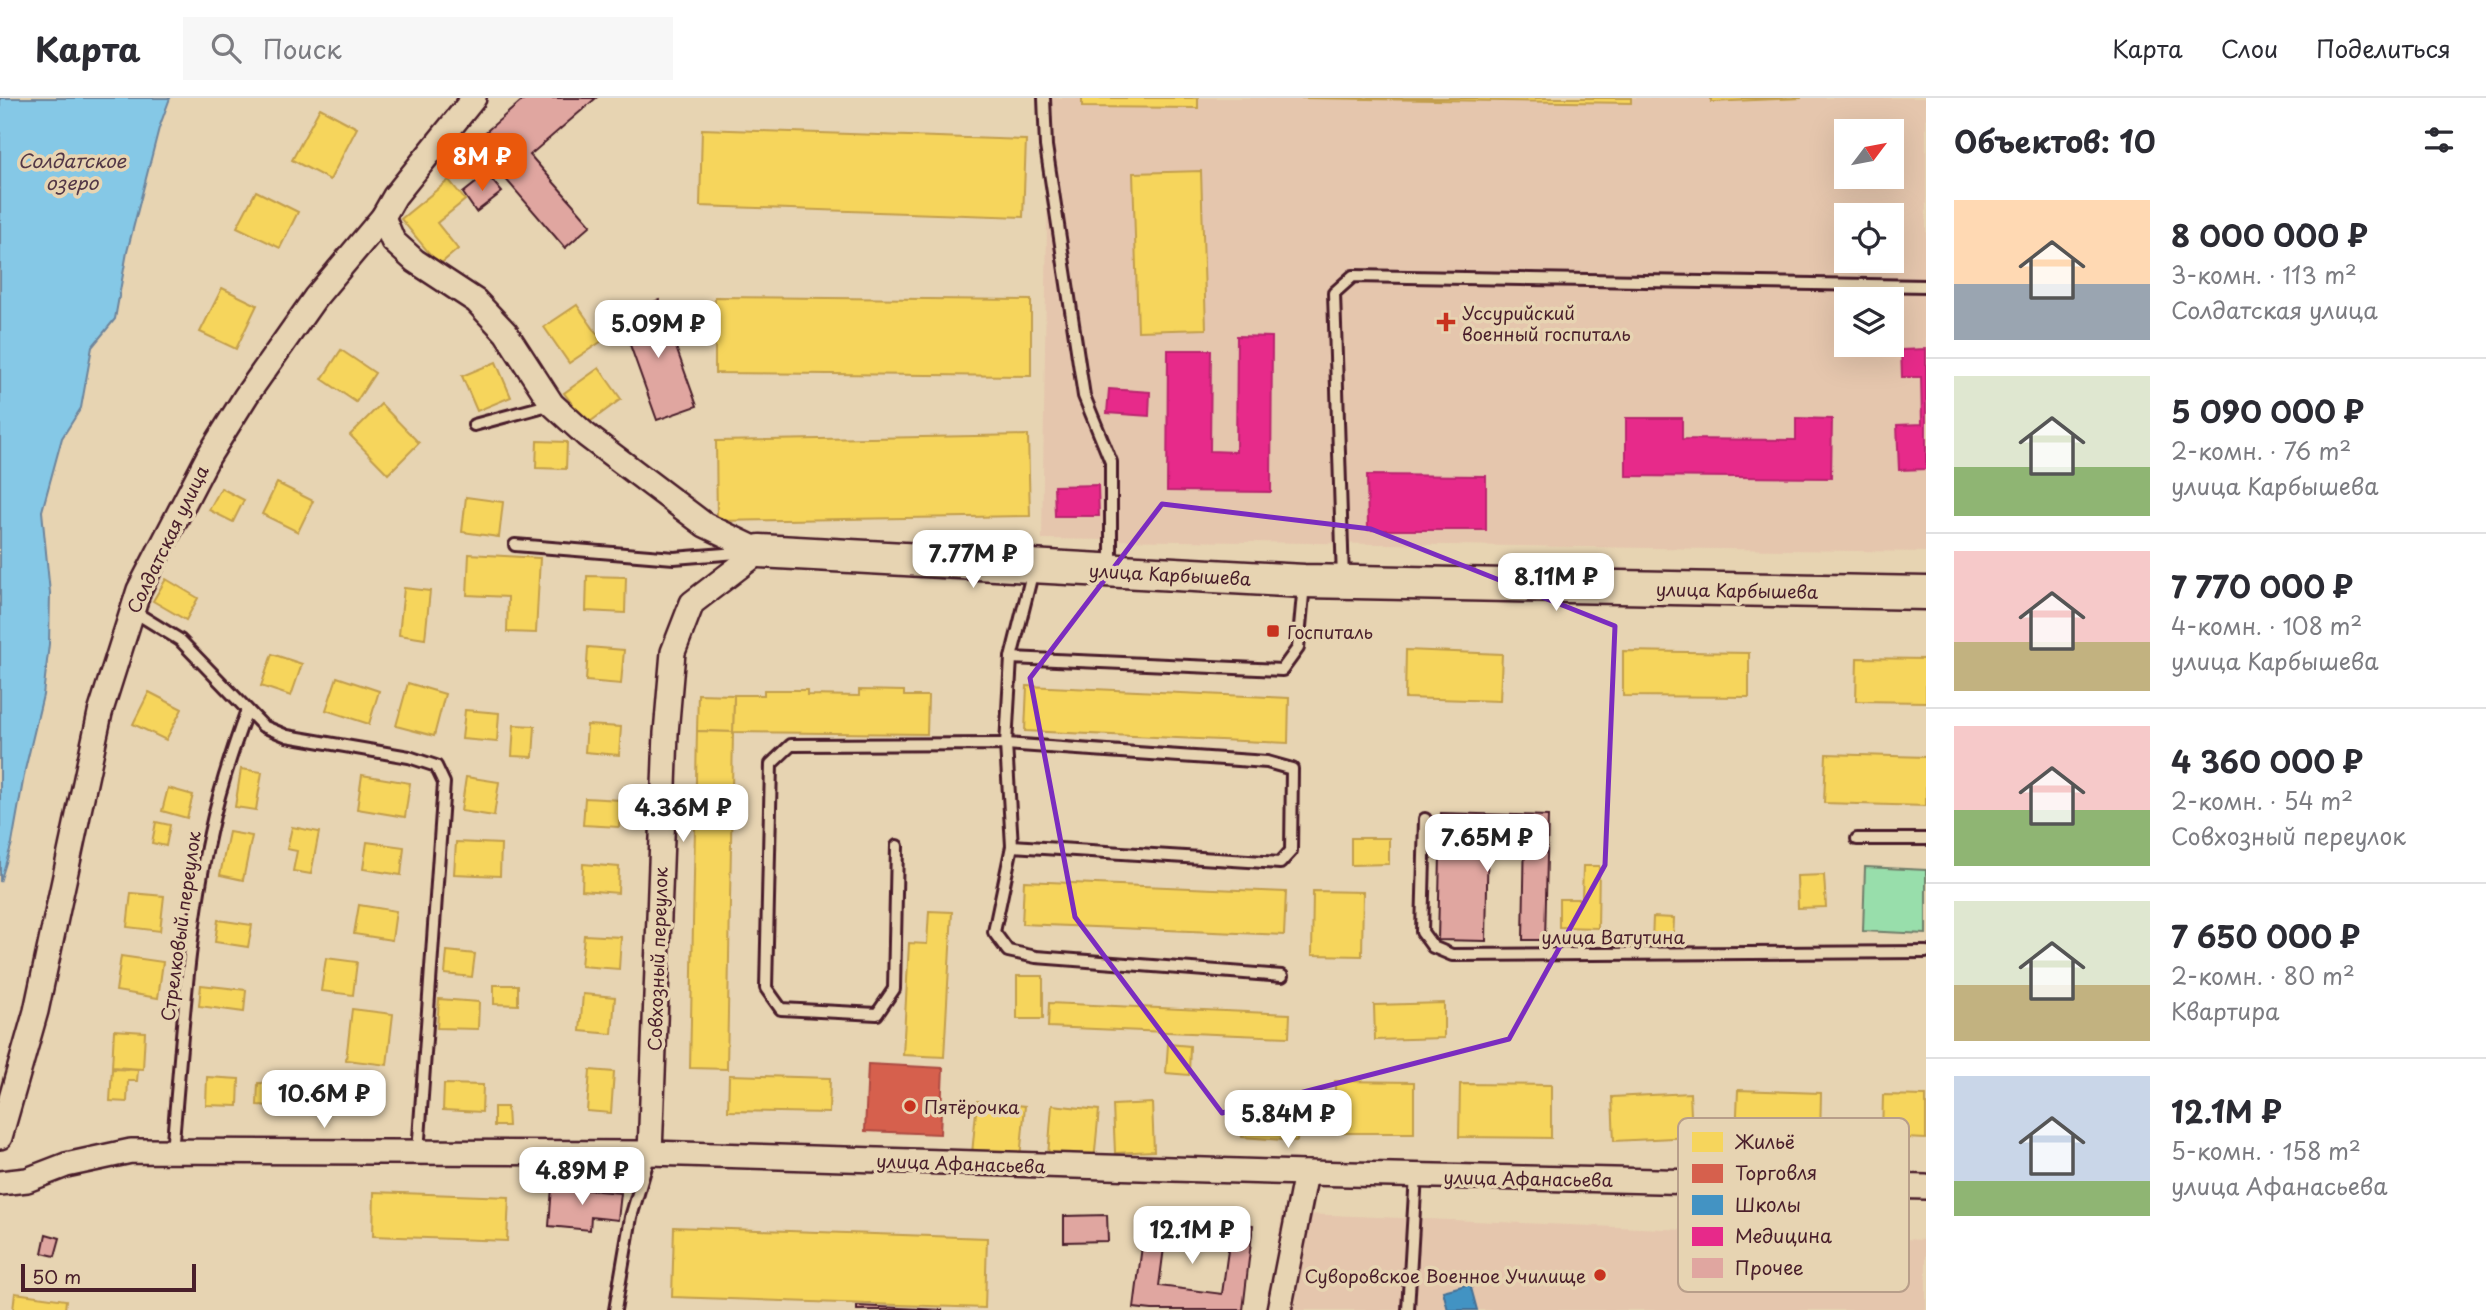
<!DOCTYPE html>
<html lang="ru">
<head>
<meta charset="utf-8">
<style>
  body { margin:0; font-family:"Playpen Sans",sans-serif; background:#f7f7f7; color:#2b2b33; height:100vh; display:flex; flex-direction:column; font-size:26px; white-space:nowrap }
  * { box-sizing:border-box; margin:0 }
  p { font-size:23px; color:#7c7c81 }
  .icon { flex:none; width:38px; height:38px; fill:none; stroke:currentColor; stroke-width:2; stroke-linecap:round; stroke-linejoin:round }
  .map { position:relative; flex:1; overflow:hidden }
  .side { display:flex; flex-direction:column; background:#fff; width:560px }
  .side>* { flex:none }
  .needle { width:46px; rotate:58deg }
  .controls { position:absolute; left:1834px; top:21px; display:grid; gap:14px }
  .controls a { display:grid; place-items:center; width:70px; height:70px; border-radius:0px; background:#fff; box-shadow:0 7px 28px #0002; font-size:35px }
  .scale { position:absolute; left:21px; bottom:18px; width:175px; box-sizing:border-box; padding-left:7px; border:4px solid #4a1f2b; border-top:0; font-size:19px; line-height:24px; white-space:nowrap; color:#4a1f2b; -webkit-text-stroke:5px #e7d4b2; paint-order:stroke }
  .price { position:absolute; translate:-50% -60px; padding:0 16px; border-radius:14px; background:#fff; color:#222; font-size:23px; line-height:46px; filter:drop-shadow(0 2px 4px #0008) }
  .price::after { content:''; position:absolute; left:50%; top:42px; width:21px; height:16px; margin-left:-10px; background:inherit; clip-path:polygon(0 0,100% 0,50% 100%) }
  .price.active { background:#ea580c; color:#fff }
  ul { padding:0; list-style:none }
  li { display:flex; align-items:center; gap:21px; height:175px; padding:0 28px }
  li+li { border-top:2px solid #e1e1e2 }
  li span { display:grid; place-items:center; flex:none; width:196px; height:140px; border-radius:0px; color:#555 }
  li>.icon { margin-inline-start:auto }
  span .icon { width:84px; height:84px; fill:#fffc; stroke-width:1 }
  li b { font-size:30px }
  h2 { display:flex; justify-content:space-between; align-items:center; height:84px; padding:0 28px; font-size:30px }
  header { display:flex; align-items:center; gap:42px; box-sizing:border-box; height:98px; padding:0 35px; background:#fff; border-bottom:2px solid #e1e1e2 }
  header strong { font-size:33px }
  nav { display:flex; gap:38px; margin-inline-start:auto; font-size:24px }
  .search { width:490px; height:63px; background:#f7f7f7; display:flex; align-items:center; gap:18px; box-sizing:border-box; padding:0 24px; border-radius:0px; color:#7c7c81; font-size:26px }
  main { display:flex; flex:1; min-height:0 }
  .map>svg:first-child { display:block }
</style>
</head>
<body>
<header>
<strong>Карта</strong>
<div class="search"><svg class="icon" aria-label="search" viewBox="0 0 24 24"><circle cx="10" cy="10" r="6"/><path d="M15 15l6 6"/></svg>Поиск</div>
<nav><a>Карта</a><a>Слои</a><a>Поделиться</a></nav>
</header>
<main>
<div class="map">
<svg width="1926" height="1212" viewBox="0 0 1926 1212">
  <rect width="100%" height="100%" fill="#e7d4b2"/>
  <filter id="ink" filterUnits="userSpaceOnUse"><feTurbulence type="fractalNoise" baseFrequency=".0143" numOctaves="2"/><feDisplacementMap in="SourceGraphic" scale="14" xChannelSelector="R" yChannelSelector="G"/><feConvolveMatrix kernelMatrix="1 2 1 2 8 2 1 2 1" color-interpolation-filters="sRGB"/></filter>
  <g filter="url(#ink)">
    <g fill="#e5c6ad" fill-rule="evenodd">
      <path d="M1049,0H1926V454L1042,441ZM1846,33H1892V79H1846ZM1846,117H1892V163H1846ZM1846,201H1892V247H1846Z"/>
      <polygon points="1282,1115 1926,1142 1926,1212 1268,1212"/>
    </g>
    <polygon fill="#98deab" stroke="#717e6b" stroke-width="2" points="1865,769 1926,772 1926,836 1863,833"/>
    <polygon fill="#85c8e6" stroke="#6d849b" stroke-width="2" points="0,0 170,0 159,30 127,154 115,221 92,249 81,310 62,340 42,413 50,495 49,546 43,597 25,672 12,745 0,784"/>
    <g fill="#f6d55c" stroke="#c29e4d" stroke-width="2">
      <polygon points="1082,0 1198,0 1198,10 1082,9"/>
      <polygon points="1301,0 1631,0 1631,5"/>
      <polygon points="1711,0 1802,0 1711,4"/>
      <polygon points="320,10 357,30 330,82 292,62"/>
      <polygon points="702,31 1026,42 1023,119 700,108"/>
      <polygon points="1201,73 1206,231 1138,233 1133,75"/>
      <polygon points="449,82 465,102 437,125 458,151 439,167 401,121"/>
      <polygon points="256,93 298,114 280,150 237,129"/>
      <polygon points="222,190 257,207 236,251 200,234"/>
      <polygon points="715,199 1031,202 1031,278 715,275"/>
      <polygon points="577,207 602,243 569,265 544,229"/>
      <polygon points="341,252 375,275 356,304 322,281"/>
      <polygon points="496,264 511,299 477,313 462,278"/>
      <polygon points="599,270 621,301 587,326 564,295"/>
      <polygon points="381,306 419,345 388,376 350,337"/>
      <polygon points="1028,337 1030,418 717,423 716,343"/>
      <polygon points="537,343 567,344 566,371 536,370"/>
      <polygon points="277,385 313,403 298,434 262,416"/>
      <polygon points="221,390 244,402 233,424 209,412"/>
      <polygon points="466,399 503,404 499,439 462,434"/>
      <polygon points="469,456 540,460 536,535 507,534 508,499 467,497"/>
      <polygon points="587,478 626,479 625,515 586,513"/>
      <polygon points="166,481 198,500 186,522 153,503"/>
      <polygon points="404,490 430,493 425,541 399,537"/>
      <polygon points="588,549 624,552 621,586 586,583"/>
      <polygon points="1406,552 1502,556 1500,603 1405,600"/>
      <polygon points="1623,553 1749,555 1749,599 1623,598"/>
      <polygon points="272,556 302,566 291,598 261,588"/>
      <polygon points="1857,560 1926,561 1926,604 1856,603"/>
      <polygon points="337,579 379,593 369,626 326,612"/>
      <polygon points="408,585 445,596 434,638 396,628"/>
      <polygon points="1027,588 1289,600 1288,645 1025,633"/>
      <polygon points="764,592 807,592 807,597 859,598 859,592 904,593 904,598 928,598 927,636 733,634 734,597 764,597"/>
      <polygon points="149,594 182,611 166,642 133,626"/>
      <polygon points="698,596 734,597 733,634 697,633"/>
      <polygon points="465,612 499,615 497,644 462,641"/>
      <polygon points="514,627 535,628 533,659 512,658"/>
      <polygon points="587,627 621,629 619,657 585,654"/>
      <polygon points="697,633 733,634 727,971 690,970"/>
      <polygon points="1826,656 1926,659 1926,708 1824,705"/>
      <polygon points="241,671 262,674 256,712 235,709"/>
      <polygon points="362,677 410,685 405,719 357,711"/>
      <polygon points="466,679 499,684 494,718 461,713"/>
      <polygon points="168,690 193,697 187,720 162,713"/>
      <polygon points="585,700 621,702 619,729 583,727"/>
      <polygon points="156,724 170,727 166,748 152,745"/>
      <polygon points="292,729 319,734 311,776 293,773 297,753 287,751"/>
      <polygon points="229,734 252,738 243,782 220,777"/>
      <polygon points="1351,740 1389,740 1389,766 1351,767"/>
      <polygon points="367,744 404,749 401,777 363,771"/>
      <polygon points="456,744 501,746 500,778 454,776"/>
      <polygon points="583,766 619,769 618,795 582,792"/>
      <polygon points="1583,768 1599,768 1598,830 1559,829 1559,801 1582,801"/>
      <polygon points="1824,777 1826,809 1798,810 1797,778"/>
      <polygon points="1024,783 1286,794 1284,837 1022,826"/>
      <polygon points="1313,793 1363,794 1362,858 1312,857"/>
      <polygon points="131,795 164,798 160,833 127,829"/>
      <polygon points="359,807 396,813 392,842 354,836"/>
      <polygon points="929,813 952,814 944,959 903,957 909,845 927,846"/>
      <polygon points="1653,819 1674,820 1673,843 1652,843"/>
      <polygon points="218,822 252,827 248,849 215,844"/>
      <polygon points="584,837 621,839 619,871 581,868"/>
      <polygon points="447,853 475,856 472,879 445,876"/>
      <polygon points="121,858 163,864 158,900 116,893"/>
      <polygon points="326,860 357,864 353,897 321,893"/>
      <rect x="1017" y="878" width="26" height="43"/>
      <polygon points="201,887 246,892 244,914 199,908"/>
      <polygon points="494,887 518,887 518,907 494,906"/>
      <polygon points="583,896 615,899 612,936 580,933"/>
      <polygon points="439,901 479,904 478,931 437,930"/>
      <polygon points="1049,905 1290,916 1289,939 1048,929"/>
      <polygon points="1444,905 1444,940 1375,942 1374,907"/>
      <polygon points="352,911 393,916 387,967 346,962"/>
      <polygon points="114,932 145,934 143,971 112,969"/>
      <polygon points="1168,946 1190,948 1189,977 1166,975"/>
      <polygon points="112,971 138,972 137,983 128,983 127,1004 110,1003"/>
      <polygon points="590,972 614,974 611,1015 587,1013"/>
      <polygon points="729,977 830,980 829,1015 728,1013"/>
      <polygon points="207,979 239,981 238,1008 206,1007"/>
      <polygon points="1335,983 1414,984 1414,1035 1335,1035"/>
      <polygon points="258,985 290,986 289,1009 257,1007"/>
      <polygon points="444,986 483,987 482,1014 443,1012"/>
      <polygon points="1460,986 1551,987 1551,1040 1459,1039"/>
      <polygon points="1738,992 1821,995 1820,1042 1736,1039"/>
      <polygon points="1690,995 1692,1039 1614,1043 1612,999"/>
      <polygon points="1883,997 1926,998 1926,1041 1882,1039"/>
      <polygon points="1245,998 1300,1003 1297,1043 1242,1039"/>
      <polygon points="977,1003 1025,1008 1020,1060 972,1056"/>
      <polygon points="1152,1005 1154,1053 1115,1055 1113,1007"/>
      <polygon points="1052,1007 1099,1012 1094,1063 1048,1058"/>
      <polygon points="494,1009 507,1009 508,1028 494,1028"/>
      <polygon points="374,1094 509,1099 507,1143 373,1138"/>
      <polygon points="674,1129 987,1140 985,1210 672,1199"/>
      <polygon points="15,1195 66,1202 65,1212 13,1212"/>
    </g>
    <polygon fill="#d6604d" stroke="#ac4c43" stroke-width="2" points="868,966 943,970 940,1036 865,1033"/>
    <polygon fill="#4393c3" stroke="#457095" stroke-width="2" points="1470,1186 1477,1212 1448,1212 1443,1193"/>
    <g fill="#e7298a" stroke="#b8266e" stroke-width="2">
      <polygon points="1237,238 1272,239 1271,394 1167,393 1168,252 1211,252 1210,353 1236,354"/>
      <polygon points="1926,251 1926,371 1899,372 1897,327 1922,326 1921,279 1902,279 1901,252"/>
      <polygon points="1109,291 1150,294 1149,318 1107,315"/>
      <polygon points="1626,320 1682,320 1682,341 1796,342 1796,320 1832,321 1831,380 1626,378"/>
      <polygon points="1367,377 1486,378 1486,432 1368,432"/>
      <polygon points="1098,387 1099,418 1055,418 1054,388"/>
    </g>
    <g fill="#e0a6a0" stroke="#4a1f2b" stroke-width="2">
      <polygon points="525,0 596,0 530,57 591,127 565,150 474,44"/>
      <polygon points="487,76 502,94 476,114 463,95"/>
      <polygon points="659,202 697,308 657,322 619,216"/>
      <polygon points="1441,715 1548,718 1545,842 1523,842 1525,734 1488,733 1486,843 1438,842"/>
      <polygon points="552,1089 621,1095 618,1122 591,1119 590,1132 549,1128"/>
      <polygon points="1107,1117 1108,1143 1064,1144 1064,1118"/>
      <polygon points="1146,1117 1194,1123 1191,1145 1165,1142 1159,1188 1222,1196 1229,1145 1208,1142 1210,1121 1253,1127 1243,1212 1152,1212 1134,1210"/>
      <polygon points="46,1136 60,1140 55,1158 42,1155"/>
      <polygon points="857,1208 943,1212 857,1212"/>
    </g>
    <g fill="none" stroke-linecap="round" stroke-linejoin="round">
      <defs>
        <g id="lane">
          <polyline points="1044,0 1046,48 1084,298 1111,364 1111,469"/>
          <polyline points="474,327 552,306"/>
          <polyline points="515,447 674,460 750,454"/>
          <polyline points="1343,482 1334,195 1353,178 1926,188"/>
          <polyline points="133,513 180,542 263,628 287,638 409,659 436,668 444,685 418,1055"/>
          <polyline points="1011,560 1033,472"/>
          <polyline points="1425,721 1422,834 1433,849 1452,857 1926,854"/>
          <polyline points="1857,741 1926,741"/>
          <polyline points="897,748 894,891 877,916 781,911 766,890 771,666 791,647 1006,646 1267,664 1292,671 1291,753 1280,765 1012,748"/>
          <polyline points="1282,878 1036,859 1008,853 994,834 1012,748 1006,646 1011,560 1282,572 1298,550 1304,486"/>
          <path d="M172,1053C182,947 187,839 210,735C219,693 232,653 247,612"/>
          <polyline points="615,1212 631,1119 650,1055"/>
          <polyline points="1408,1212 1416,1077"/>
        </g>
        <g id="street">
          <polyline points="383,119 393,143 415,163 476,203 506,235 552,306 586,337 705,427 760,453 692,505 673,554 666,635 650,1055"/>
          <polyline points="0,1039 36,913 100,615 139,492 208,359 246,298 315,200 383,119 395,98 474,0"/>
          <polyline points="0,1085 27,1082 66,1067 131,1053 650,1055 1306,1075 1926,1089"/>
          <polyline points="1279,1212 1306,1075"/>
        </g>
        <polyline id="secondary" points="760,453 1304,483 1926,495"/>
      </defs>
      <use href="#lane" stroke="#4a1f2b" stroke-width="16"/>
      <use href="#street" stroke="#4a1f2b" stroke-width="28"/>
      <use href="#secondary" stroke="#4a1f2b" stroke-width="37"/>
      <use href="#lane" stroke="#e7d4b2" stroke-width="10"/>
      <use href="#street" stroke="#e7d4b2" stroke-width="23"/>
      <use href="#secondary" stroke="#e7d4b2" stroke-width="32"/>
    </g>
  </g>
  <path fill="none" stroke="#7b2cbf" stroke-width="5" stroke-linejoin="round" d="M1162,406L1371,431L1615,528L1605,767L1509,941L1222,1015L1075,819L1030,580Z"/>
  <g fill="#c8321e" stroke="#e7d4b2" stroke-width="2.5">
    <path d="M1442.5 213.5h7v7h7v7h-7v7h-7v-7h-7v-7h7z"/>
    <rect x="1266" y="526" width="14" height="14" rx="3.5"/>
    <circle cx="910" cy="1008" r="7"/>
    <circle cx="1600" cy="1177" r="7"/>
  </g>
  <g text-anchor="middle" dominant-baseline="central" stroke-width="7" stroke-linejoin="round" paint-order="stroke">
    <g font-size="18" fill="#4a1f2b" stroke="#e7d4b2" text-anchor="start">
      <text x="1462" y="214">Уссурийский<tspan x="1462" dy="21">военный госпиталь</tspan></text>
      <text x="1287" y="533">Госпиталь</text>
      <text x="924" y="1008">Пятёрочка</text>
      <text x="1586" y="1177" text-anchor="end">Суворовское Военное Училище</text>
    </g>
    <g font-size="18" fill="#4a1f2b" stroke="#e7d4b2">
      <text transform="translate(167 441) rotate(-64)">Солдатская улица</text>
      <text transform="translate(1170 476) rotate(3)">улица Карбышева</text>
      <text transform="translate(1737 492) rotate(1)">улица Карбышева</text>
      <text transform="translate(180 828) rotate(-82)">Стрелковый переулок</text>
      <text x="1613" y="838">улица Ватутина</text>
      <text transform="translate(657 861) rotate(-88)">Совхозный переулок</text>
      <text transform="translate(961 1065) rotate(2)">улица Афанасьева</text>
      <text transform="translate(1528 1080) rotate(1)">улица Афанасьева</text>
    </g>
    <g font-size="19" font-style="italic" fill="#533847" stroke="#e7d4b2">
      <text x="72" y="62">Солдатское<tspan x="72" dy="22">озеро</tspan></text>
    </g>
  </g>
  <rect x="1678" y="1020" width="231" height="174" rx="10" fill="#e7d4b2" stroke="#b89e8a" stroke-width="2"/>
  <rect x="1692" y="1034" width="31" height="20" fill="#f6d55c"/>
  <rect x="1692" y="1066" width="31" height="19" fill="#d6604d"/>
  <rect x="1692" y="1097" width="31" height="20" fill="#4393c3"/>
  <rect x="1692" y="1129" width="31" height="19" fill="#e7298a"/>
  <rect x="1692" y="1160" width="31" height="20" fill="#e0a6a0"/>
  <g font-size="19" fill="#4a1f2b">
    <text x="1735" y="1051">Жильё</text>
    <text x="1735" y="1082">Торговля</text>
    <text x="1735" y="1114">Школы</text>
    <text x="1735" y="1145">Медицина</text>
    <text x="1735" y="1177">Прочее</text>
  </g>
</svg>
<div class="controls">
<a><svg class="needle" viewBox="-14 -14 28 28"><path d="M0-13l5 13h-10z" fill="#e53935"/><path d="M0 13l5-13h-10z" fill="#7c7c81"/></svg></a>
<a><svg class="icon" aria-label="locate" viewBox="0 0 24 24"><circle cx="12" cy="12" r="6"/><path d="M12 2v4M12 18v4M2 12h4M18 12h4"/></svg></a>
<a><svg class="icon" aria-label="layers" viewBox="0 0 24 24"><path d="M12 4l9 5-9 5-9-5zM3 14l9 5 9-5"/></svg></a>
</div>
<div class="scale">50 m</div>
<b class="price active" style="left:482px;top:95px">8M ₽</b>
<b class="price" style="left:658px;top:262px">5.09M ₽</b>
<b class="price" style="left:973px;top:492px">7.77M ₽</b>
<b class="price" style="left:1556px;top:515px">8.11M ₽</b>
<b class="price" style="left:683px;top:746px">4.36M ₽</b>
<b class="price" style="left:1487px;top:776px">7.65M ₽</b>
<b class="price" style="left:324px;top:1032px">10.6M ₽</b>
<b class="price" style="left:1288px;top:1052px">5.84M ₽</b>
<b class="price" style="left:582px;top:1109px">4.89M ₽</b>
<b class="price" style="left:1192px;top:1168px">12.1M ₽</b>
</div>
<section class="side">
<h2>Объектов: 10<svg class="icon" aria-label="filters" viewBox="0 0 24 24"><path d="M4 7h16M4 17h16"/><circle cx="9" cy="7" r="2"/><circle cx="15" cy="17" r="2"/></svg></h2>
<ul>
<li><span style="background:linear-gradient(#ffd9b3 60%,#9aa5b1 0)"><svg class="icon" aria-label="home" viewBox="0 0 24 24"><path d="M3 11l9-7 9 7M6 9v11h12V9"/></svg></span><div><b>8 000 000 ₽</b><p>3-комн. · 113 m²</p><p>Солдатская улица</p></div></li>
<li><span style="background:linear-gradient(#dfe7d0 65%,#8fb573 0)"><svg class="icon" aria-label="home" viewBox="0 0 24 24"><path d="M3 11l9-7 9 7M6 9v11h12V9"/></svg></span><div><b>5 090 000 ₽</b><p>2-комн. · 76 m²</p><p>улица Карбышева</p></div></li>
<li><span style="background:linear-gradient(#f6c9c9 65%,#c2b280 0)"><svg class="icon" aria-label="home" viewBox="0 0 24 24"><path d="M3 11l9-7 9 7M6 9v11h12V9"/></svg></span><div><b>7 770 000 ₽</b><p>4-комн. · 108 m²</p><p>улица Карбышева</p></div></li>
<li><span style="background:linear-gradient(#f6c9c9 60%,#8fb573 0)"><svg class="icon" aria-label="home" viewBox="0 0 24 24"><path d="M3 11l9-7 9 7M6 9v11h12V9"/></svg></span><div><b>4 360 000 ₽</b><p>2-комн. · 54 m²</p><p>Совхозный переулок</p></div></li>
<li><span style="background:linear-gradient(#dfe7d0 60%,#c2b280 0)"><svg class="icon" aria-label="home" viewBox="0 0 24 24"><path d="M3 11l9-7 9 7M6 9v11h12V9"/></svg></span><div><b>7 650 000 ₽</b><p>2-комн. · 80 m²</p><p>Квартира</p></div></li>
<li><span style="background:linear-gradient(#c9d6e8 75%,#8fb573 0)"><svg class="icon" aria-label="home" viewBox="0 0 24 24"><path d="M3 11l9-7 9 7M6 9v11h12V9"/></svg></span><div><b>12.1M ₽</b><p>5-комн. · 158 m²</p><p>улица Афанасьева</p></div></li>
</ul>
</section>
</main>
</body>
</html>
